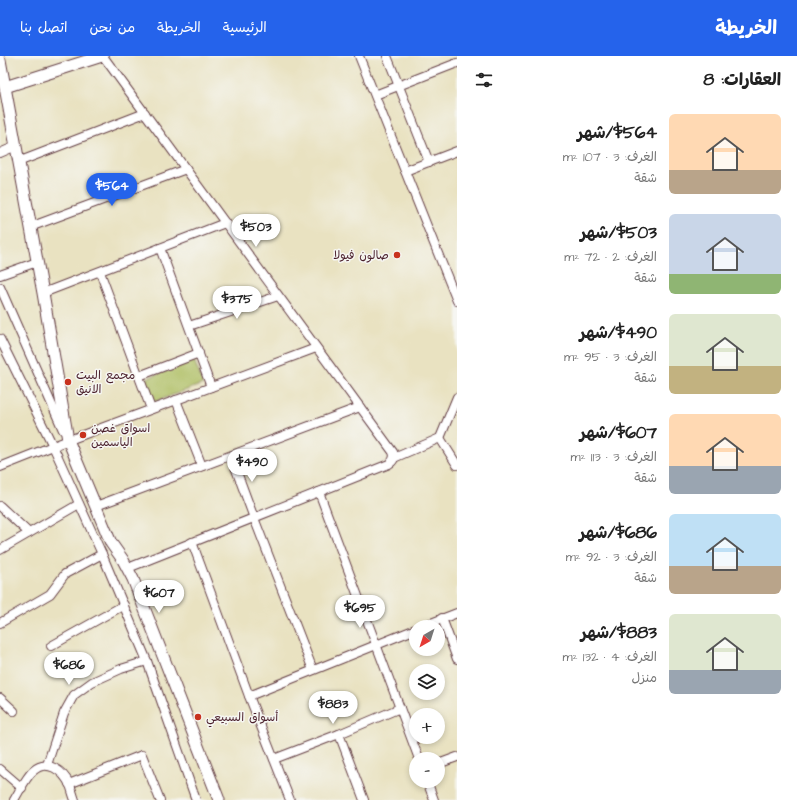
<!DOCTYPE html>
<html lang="ar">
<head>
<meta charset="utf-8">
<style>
  body { margin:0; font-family:"Architects Daughter","Playpen Sans Arabic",sans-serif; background:#f2f2f2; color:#222; direction:rtl; height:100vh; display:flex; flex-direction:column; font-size:15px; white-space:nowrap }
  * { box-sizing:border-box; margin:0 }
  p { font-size:13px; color:#767676 }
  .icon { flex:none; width:22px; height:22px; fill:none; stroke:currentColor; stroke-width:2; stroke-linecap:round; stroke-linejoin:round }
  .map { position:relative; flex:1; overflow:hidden; direction:ltr }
  .side { display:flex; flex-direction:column; background:#fff; width:340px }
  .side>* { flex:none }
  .needle { width:26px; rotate:219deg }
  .controls { position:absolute; left:409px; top:564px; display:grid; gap:8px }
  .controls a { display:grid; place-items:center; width:36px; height:36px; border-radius:50%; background:#fff; box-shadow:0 2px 6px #0003; font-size:20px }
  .price { position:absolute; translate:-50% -34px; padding:0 9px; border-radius:14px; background:#fff; color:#222; font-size:13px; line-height:26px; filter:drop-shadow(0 1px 2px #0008) }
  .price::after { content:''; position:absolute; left:50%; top:24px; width:12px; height:9px; margin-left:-6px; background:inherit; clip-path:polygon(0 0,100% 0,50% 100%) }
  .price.active { background:#2563eb; color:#fff }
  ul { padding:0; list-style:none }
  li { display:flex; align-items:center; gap:12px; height:100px; padding:0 16px }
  li span { display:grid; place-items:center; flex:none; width:112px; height:80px; border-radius:6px; color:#555 }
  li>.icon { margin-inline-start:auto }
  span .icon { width:48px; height:48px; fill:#fffc; stroke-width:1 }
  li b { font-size:17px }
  h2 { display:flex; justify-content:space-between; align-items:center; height:48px; padding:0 16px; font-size:17px }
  header { display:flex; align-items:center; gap:24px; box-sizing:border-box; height:56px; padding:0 20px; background:#2563eb; color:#fff }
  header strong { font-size:19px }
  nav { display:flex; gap:22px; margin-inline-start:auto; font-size:14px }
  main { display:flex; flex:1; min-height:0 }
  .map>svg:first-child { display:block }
</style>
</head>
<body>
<header>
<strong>الخريطة</strong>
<nav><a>الرئيسية</a><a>الخريطة</a><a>من نحن</a><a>اتصل بنا</a></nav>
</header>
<main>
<section class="side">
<h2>العقارات: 8<svg class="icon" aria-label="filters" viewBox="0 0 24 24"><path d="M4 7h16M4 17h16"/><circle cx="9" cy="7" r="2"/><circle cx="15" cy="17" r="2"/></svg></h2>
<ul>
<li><span style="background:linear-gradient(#ffd9b3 70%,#b9a48a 0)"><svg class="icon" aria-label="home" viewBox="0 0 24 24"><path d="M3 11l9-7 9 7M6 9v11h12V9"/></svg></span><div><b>$564/شهر</b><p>الغرف: 3 · 107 m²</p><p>شقة</p></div></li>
<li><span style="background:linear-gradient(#c9d6e8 75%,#8fb573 0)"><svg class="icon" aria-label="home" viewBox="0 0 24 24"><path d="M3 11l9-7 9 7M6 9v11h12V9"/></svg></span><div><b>$503/شهر</b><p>الغرف: 2 · 72 m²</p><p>شقة</p></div></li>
<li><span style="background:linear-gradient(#dfe7d0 65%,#c2b280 0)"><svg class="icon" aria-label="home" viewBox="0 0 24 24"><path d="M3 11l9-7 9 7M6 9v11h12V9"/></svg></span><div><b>$490/شهر</b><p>الغرف: 3 · 95 m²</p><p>شقة</p></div></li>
<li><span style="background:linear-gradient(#ffd9b3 65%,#9aa5b1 0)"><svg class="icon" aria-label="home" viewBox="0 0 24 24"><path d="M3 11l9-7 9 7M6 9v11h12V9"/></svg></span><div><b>$607/شهر</b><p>الغرف: 3 · 113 m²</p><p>شقة</p></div></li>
<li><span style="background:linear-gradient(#bfe0f5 65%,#b9a48a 0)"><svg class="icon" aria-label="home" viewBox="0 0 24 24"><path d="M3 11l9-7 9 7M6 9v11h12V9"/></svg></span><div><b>$686/شهر</b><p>الغرف: 3 · 92 m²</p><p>شقة</p></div></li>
<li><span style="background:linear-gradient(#dfe7d0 70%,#9aa5b1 0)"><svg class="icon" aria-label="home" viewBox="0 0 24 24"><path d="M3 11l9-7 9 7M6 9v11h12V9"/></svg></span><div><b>$883/شهر</b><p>الغرف: 4 · 132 m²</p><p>منزل</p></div></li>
</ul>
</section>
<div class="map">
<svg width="457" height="744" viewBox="0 0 457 744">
  <rect width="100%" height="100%" fill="#f6f6f2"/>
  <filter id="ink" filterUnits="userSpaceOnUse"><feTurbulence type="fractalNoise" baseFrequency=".025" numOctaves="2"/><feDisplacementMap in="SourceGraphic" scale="8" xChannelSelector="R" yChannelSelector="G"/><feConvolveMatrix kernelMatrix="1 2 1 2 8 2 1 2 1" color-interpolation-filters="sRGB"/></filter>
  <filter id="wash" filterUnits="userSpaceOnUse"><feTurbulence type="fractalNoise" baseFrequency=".012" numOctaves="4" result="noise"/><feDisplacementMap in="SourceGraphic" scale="16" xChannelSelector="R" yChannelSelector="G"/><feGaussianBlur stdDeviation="0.9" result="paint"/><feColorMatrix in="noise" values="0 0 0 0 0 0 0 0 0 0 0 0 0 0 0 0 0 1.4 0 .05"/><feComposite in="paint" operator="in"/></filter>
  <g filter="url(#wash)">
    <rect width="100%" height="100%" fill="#e9e2c1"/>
    <polygon fill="#adbd61" stroke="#7c6e46" points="194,304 203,328 154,346 145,323"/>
  </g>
  <g filter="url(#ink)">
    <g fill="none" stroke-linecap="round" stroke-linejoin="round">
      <defs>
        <g id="street">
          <path d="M103,0L393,396C395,401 394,405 389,408L128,512"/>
          <polyline points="359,0 457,245"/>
          <polyline points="387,0 429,106"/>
          <polyline points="375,39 457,7"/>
          <polyline points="0,97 16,90"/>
          <polyline points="18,106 145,57"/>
          <polyline points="405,115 457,95"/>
          <polyline points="30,171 186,113"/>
          <polyline points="160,192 211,331"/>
          <polyline points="100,216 151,353"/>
          <polyline points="0,219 37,206"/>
          <polyline points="0,231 63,374"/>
          <polyline points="43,237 225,167"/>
          <polyline points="189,270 278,240"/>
          <polyline points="0,283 53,390 102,498 147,605 196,744"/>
          <polyline points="139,320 199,297"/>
          <polyline points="176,344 202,410"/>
          <polyline points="440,382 457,409"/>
          <polyline points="231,400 254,462 313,614"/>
          <polyline points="394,402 440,382 457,341"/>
          <polyline points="0,411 53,390 316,292"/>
          <polyline points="319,436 419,703"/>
          <polyline points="0,450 29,477"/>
          <polyline points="96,450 360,351"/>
          <polyline points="192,486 249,640 290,744"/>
          <polyline points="0,494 79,448"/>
          <polyline points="442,562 457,603"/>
          <polyline points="0,567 50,538 65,518 102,498"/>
          <polyline points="421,571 457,557"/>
          <polyline points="51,590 124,549"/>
          <polyline points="249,640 416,573"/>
          <polyline points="0,642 14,655"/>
          <polyline points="339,678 364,744"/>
          <polyline points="274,703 339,678 400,652"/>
          <polyline points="438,708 457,701"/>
          <polyline points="47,709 64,657 74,639 92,626 121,613 147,605"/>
          <polyline points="0,713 22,732"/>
          <polyline points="427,725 434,744"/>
          <polyline points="69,728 142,699 160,744"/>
          <path d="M14,744C19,736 26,721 33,715C47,702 63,715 70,729C72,734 73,739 75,744"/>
        </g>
        <g id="secondary">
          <polyline points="0,4 43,237 68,384 111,487 123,504 133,523 219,744"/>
          <polyline points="5,31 102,0"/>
        </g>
      </defs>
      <use href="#street" stroke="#623c42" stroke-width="10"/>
      <use href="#secondary" stroke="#623c42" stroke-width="13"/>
      <use href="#street" stroke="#fff" stroke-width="8"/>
      <use href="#secondary" stroke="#fff" stroke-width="11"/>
    </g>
  </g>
  <g fill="#c8321e" stroke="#f6f6f2" stroke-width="1.5">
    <circle cx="397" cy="199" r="4"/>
    <circle cx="68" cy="326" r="4"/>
    <circle cx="83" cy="379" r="4"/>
    <circle cx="198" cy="661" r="4"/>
  </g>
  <g text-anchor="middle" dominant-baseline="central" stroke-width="3" stroke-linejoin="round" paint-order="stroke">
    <g font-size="12" fill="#4a1f2b" stroke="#f6f6f2" text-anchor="start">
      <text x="389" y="199" text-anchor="end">صالون فيولا</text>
      <text x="76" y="319">مجمع البيت<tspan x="76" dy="14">الانيق</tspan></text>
      <text x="91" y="372">اسواق غصن<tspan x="91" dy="14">الياسمين</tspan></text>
      <text x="206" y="661">أسواق السبيعي</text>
    </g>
  </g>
</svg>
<div class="controls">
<a><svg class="needle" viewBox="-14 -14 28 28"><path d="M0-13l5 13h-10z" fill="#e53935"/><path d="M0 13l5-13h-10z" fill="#767676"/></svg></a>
<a><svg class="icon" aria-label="layers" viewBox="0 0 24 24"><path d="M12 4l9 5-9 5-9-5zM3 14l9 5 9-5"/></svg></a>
<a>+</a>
<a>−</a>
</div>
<b class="price active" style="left:112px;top:151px">$564</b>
<b class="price" style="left:256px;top:192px">$503</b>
<b class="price" style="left:237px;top:264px">$375</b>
<b class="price" style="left:252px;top:427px">$490</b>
<b class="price" style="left:159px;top:558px">$607</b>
<b class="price" style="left:360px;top:573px">$695</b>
<b class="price" style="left:69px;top:630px">$686</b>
<b class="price" style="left:333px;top:669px">$883</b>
</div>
</main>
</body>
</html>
